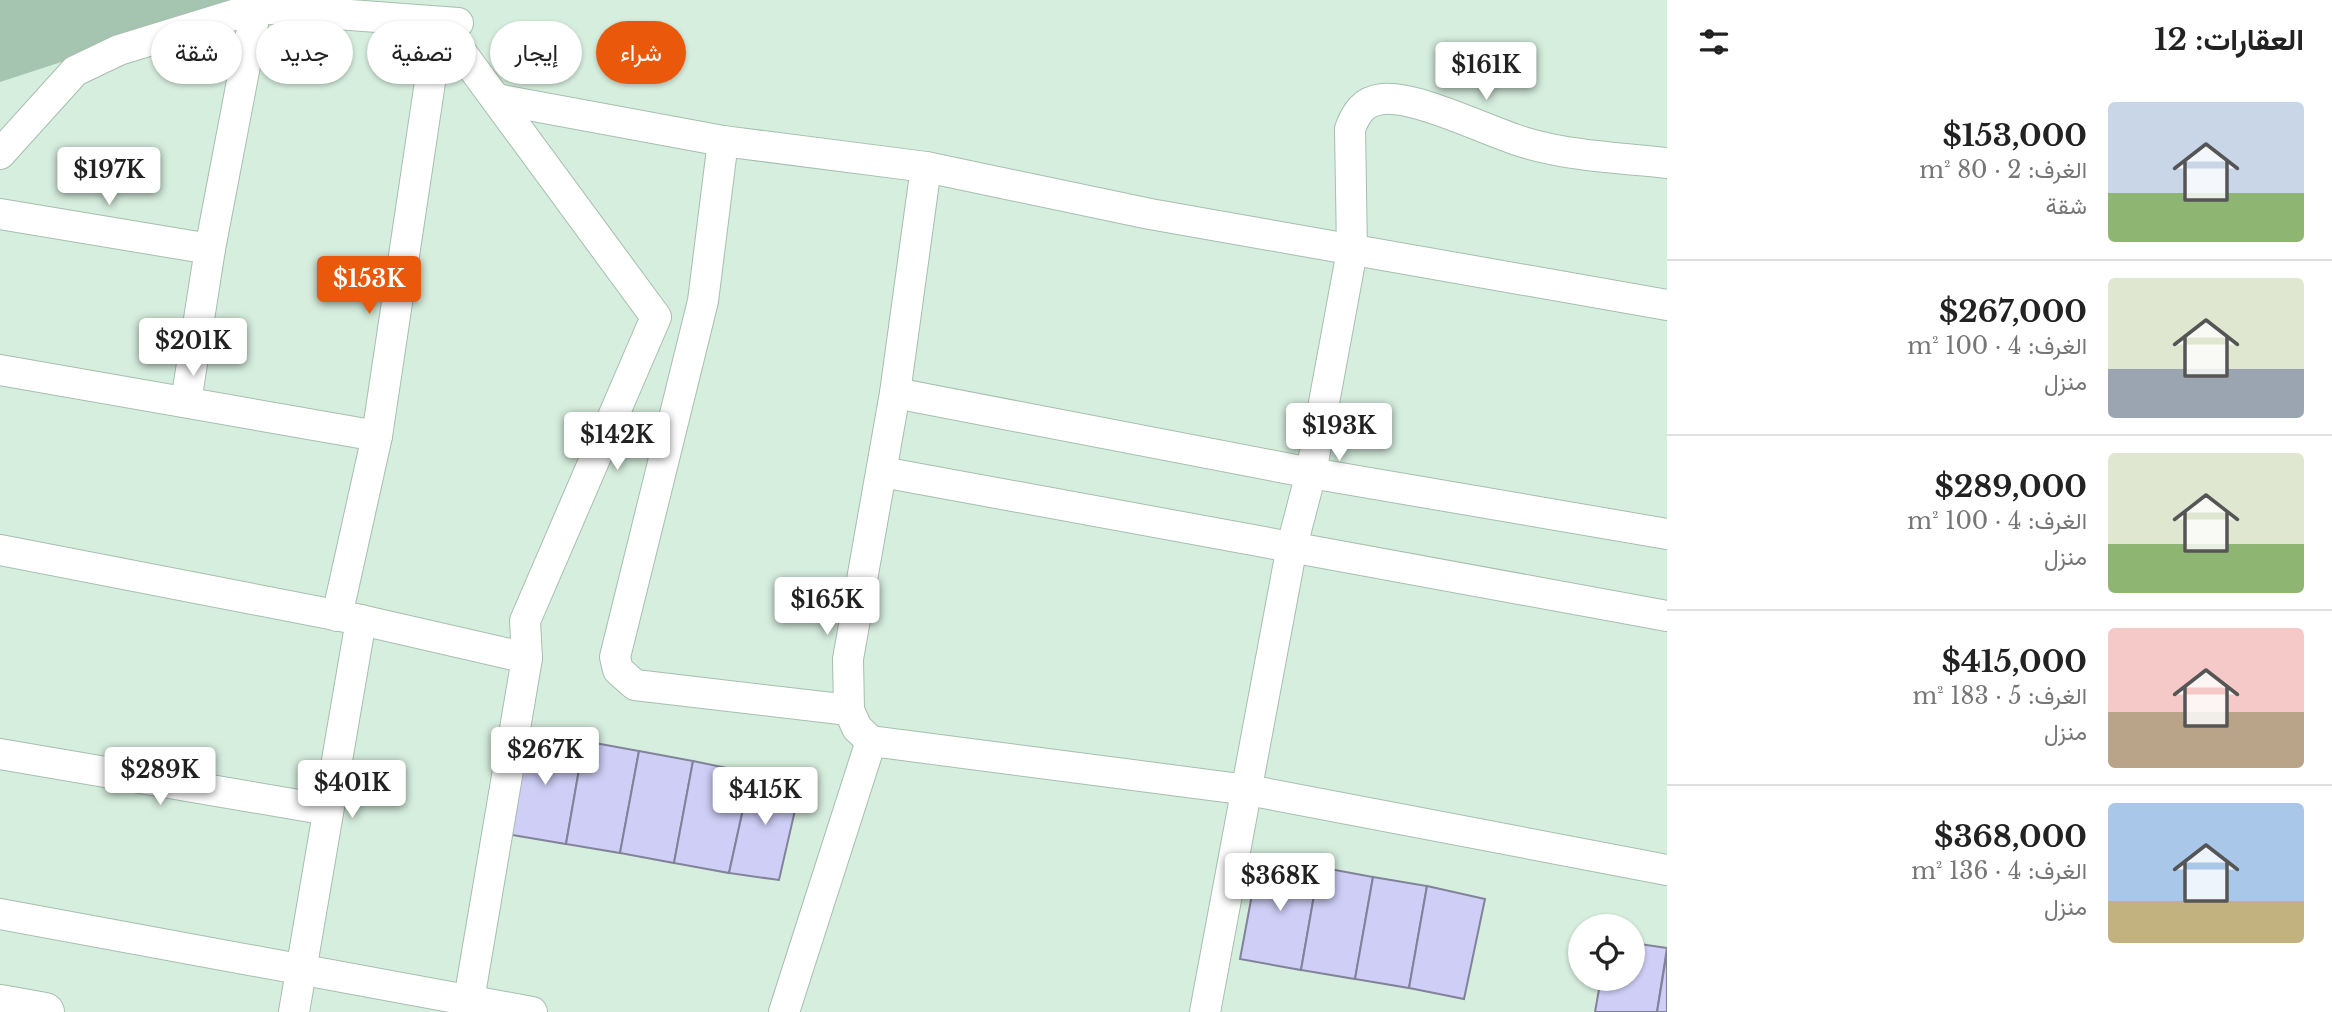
<!DOCTYPE html>
<html lang="ar">
<head>
<meta charset="utf-8">
<style>
  body { margin:0; font-family:"Libre Baskerville",Vazirmatn,serif; background:#f6f6f6; color:#222; direction:rtl; height:100vh; display:flex; flex-direction:column; font-size:26px; white-space:nowrap }
  * { box-sizing:border-box; margin:0 }
  p { font-size:23px; color:#767676 }
  .icon { flex:none; width:38px; height:38px; fill:none; stroke:currentColor; stroke-width:2; stroke-linecap:round; stroke-linejoin:round }
  .map { position:relative; flex:1; overflow:hidden; direction:ltr }
  .details { display:flex; flex-direction:column; background:#fff; width:665px }
  .details>* { flex:none }
  .top-card { position:absolute; left:21px; top:21px; width:665px; height:63px; direction:rtl; display:flex; gap:14px }
  .buttons { position:absolute; left:1568px; top:914px; display:grid; gap:14px }
  .buttons a { display:grid; place-items:center; width:77px; height:77px; border-radius:50%; background:#fff; box-shadow:0 2px 5px #0004; font-size:35px }
  .price { position:absolute; translate:-50% -60px; padding:0 16px; border-radius:7px; background:#fff; color:#222; font-size:23px; line-height:46px; filter:drop-shadow(0 2px 4px #0008) }
  .price::after { content:''; position:absolute; left:50%; top:42px; width:21px; height:16px; margin-left:-10px; background:inherit; clip-path:polygon(0 0,100% 0,50% 100%) }
  .price.current { background:#ea580c; color:#fff }
  ul { padding:0; list-style:none }
  li { display:flex; align-items:center; gap:21px; height:175px; padding:0 28px }
  li+li { border-top:2px solid #e0e0e0 }
  li span { display:grid; place-items:center; flex:none; width:196px; height:140px; border-radius:7px; color:#555 }
  li>.icon { margin-inline-start:auto }
  span .icon { width:84px; height:84px; fill:#fffc; stroke-width:1 }
  li b { font-size:30px }
  h2 { display:flex; justify-content:space-between; align-items:center; height:84px; padding:0 28px; font-size:30px }
  .chip { padding:0 24px; border-radius:32px; background:#fff; box-shadow:0 2px 5px #0004; font-size:24px; line-height:63px }
  .chip.current { background:#ea580c; color:#fff }
  main { display:flex; flex:1; min-height:0 }
  .map>svg:first-child { display:block }
</style>
</head>
<body>
<main>
<section class="details">
<h2>العقارات: 12<svg class="icon" aria-label="filters" viewBox="0 0 24 24"><path d="M4 7h16M4 17h16"/><circle cx="9" cy="7" r="2"/><circle cx="15" cy="17" r="2"/></svg></h2>
<ul>
<li><span style="background:linear-gradient(#c9d6e8 65%,#8fb573 0)"><svg class="icon" aria-label="home" viewBox="0 0 24 24"><path d="M3 11l9-7 9 7M6 9v11h12V9"/></svg></span><div><b>$153,000</b><p>الغرف: 2 · 80 m²</p><p>شقة</p></div></li>
<li><span style="background:linear-gradient(#dfe7d0 65%,#9aa5b1 0)"><svg class="icon" aria-label="home" viewBox="0 0 24 24"><path d="M3 11l9-7 9 7M6 9v11h12V9"/></svg></span><div><b>$267,000</b><p>الغرف: 4 · 100 m²</p><p>منزل</p></div></li>
<li><span style="background:linear-gradient(#dfe7d0 65%,#8fb573 0)"><svg class="icon" aria-label="home" viewBox="0 0 24 24"><path d="M3 11l9-7 9 7M6 9v11h12V9"/></svg></span><div><b>$289,000</b><p>الغرف: 4 · 100 m²</p><p>منزل</p></div></li>
<li><span style="background:linear-gradient(#f6c9c9 60%,#b9a48a 0)"><svg class="icon" aria-label="home" viewBox="0 0 24 24"><path d="M3 11l9-7 9 7M6 9v11h12V9"/></svg></span><div><b>$415,000</b><p>الغرف: 5 · 183 m²</p><p>منزل</p></div></li>
<li><span style="background:linear-gradient(#a9c7e8 70%,#c2b280 0)"><svg class="icon" aria-label="home" viewBox="0 0 24 24"><path d="M3 11l9-7 9 7M6 9v11h12V9"/></svg></span><div><b>$368,000</b><p>الغرف: 4 · 136 m²</p><p>منزل</p></div></li>
</ul>
</section>
<div class="map">
<svg width="1667" height="1012" viewBox="0 0 1667 1012">
  <rect width="100%" height="100%" fill="#d6eede"/>
  <polygon fill="#a5c5b0" points="0,0 361,0 123,42 0,82"/>
  <g fill="#cecef7" stroke="#828399" stroke-width="2">
    <polygon points="524,731 584,741 566,844 506,834"/>
    <polygon points="584,741 639,751 620,853 566,844"/>
    <polygon points="639,751 693,761 674,863 620,853"/>
    <polygon points="693,761 751,773 729,873 674,863"/>
    <polygon points="751,773 801,784 779,880 729,873"/>
    <polygon points="1259,857 1319,867 1301,970 1240,959"/>
    <polygon points="1319,867 1373,877 1355,979 1301,970"/>
    <polygon points="1373,877 1427,886 1409,988 1355,979"/>
    <polygon points="1427,886 1485,899 1464,999 1409,988"/>
    <polygon points="1633,943 1667,948 1657,1012 1595,1012 1601,978 1633,978"/>
    <polygon points="1667,952 1667,1012 1657,1012"/>
  </g>
  <g fill="none" stroke-linecap="round" stroke-linejoin="round">
    <defs>
      <g id="minor">
        <polyline points="439,22 656,317 525,621 527,658 469,1000"/>
        <polyline points="496,99 723,141 926,167"/>
        <polyline points="723,141 703,301 615,657 618,670 635,685 849,710"/>
        <polyline points="0,154 75,71 119,50 256,8 458,23"/>
        <polyline points="0,214 210,249"/>
        <polyline points="1667,305 1150,214 926,167 895,393 848,659 849,710 857,728 871,741 1248,790 1667,870"/>
        <polyline points="0,370 377,436"/>
        <polyline points="895,393 1311,473 1667,534"/>
        <polyline points="186,402 210,249 256,8"/>
        <polyline points="882,472 1667,616"/>
        <polyline points="0,550 361,620 527,658"/>
        <polyline points="337,616 377,436 439,22"/>
        <polyline points="0,754 328,810"/>
        <polyline points="0,914 532,1012"/>
        <polyline points="294,1012 361,620"/>
        <polyline points="784,1012 871,741"/>
        <path d="M1205,1012L1292,546L1311,473L1352,251L1350,129C1356,113 1363,101 1383,99C1418,96 1487,131 1523,142C1569,156 1619,158 1667,163"/>
      </g>
      <polyline id="highway" points="0,1004 45,1012"/>
    </defs>
    <use href="#minor" stroke="#a7beaf" stroke-width="32"/>
    <use href="#highway" stroke="#a7beaf" stroke-width="40"/>
    <use href="#minor" stroke="#fff" stroke-width="30"/>
    <use href="#highway" stroke="#fff" stroke-width="38"/>
  </g>
</svg>
<div class="buttons">
<a><svg class="icon" aria-label="locate" viewBox="0 0 24 24"><circle cx="12" cy="12" r="6"/><path d="M12 2v4M12 18v4M2 12h4M18 12h4"/></svg></a>
</div>
<b class="price" style="left:1486px;top:102px">$161K</b>
<b class="price" style="left:109px;top:207px">$197K</b>
<b class="price current" style="left:369px;top:316px">$153K</b>
<b class="price" style="left:193px;top:378px">$201K</b>
<b class="price" style="left:1339px;top:463px">$193K</b>
<b class="price" style="left:617px;top:472px">$142K</b>
<b class="price" style="left:827px;top:637px">$165K</b>
<b class="price" style="left:545px;top:787px">$267K</b>
<b class="price" style="left:160px;top:807px">$289K</b>
<b class="price" style="left:352px;top:820px">$401K</b>
<b class="price" style="left:765px;top:827px">$415K</b>
<b class="price" style="left:1280px;top:913px">$368K</b>
<div class="top-card">
<a class="chip current">شراء</a>
<a class="chip">إيجار</a>
<a class="chip">تصفية</a>
<a class="chip">جديد</a>
<a class="chip">شقة</a>
</div>
</div>
</main>
</body>
</html>
